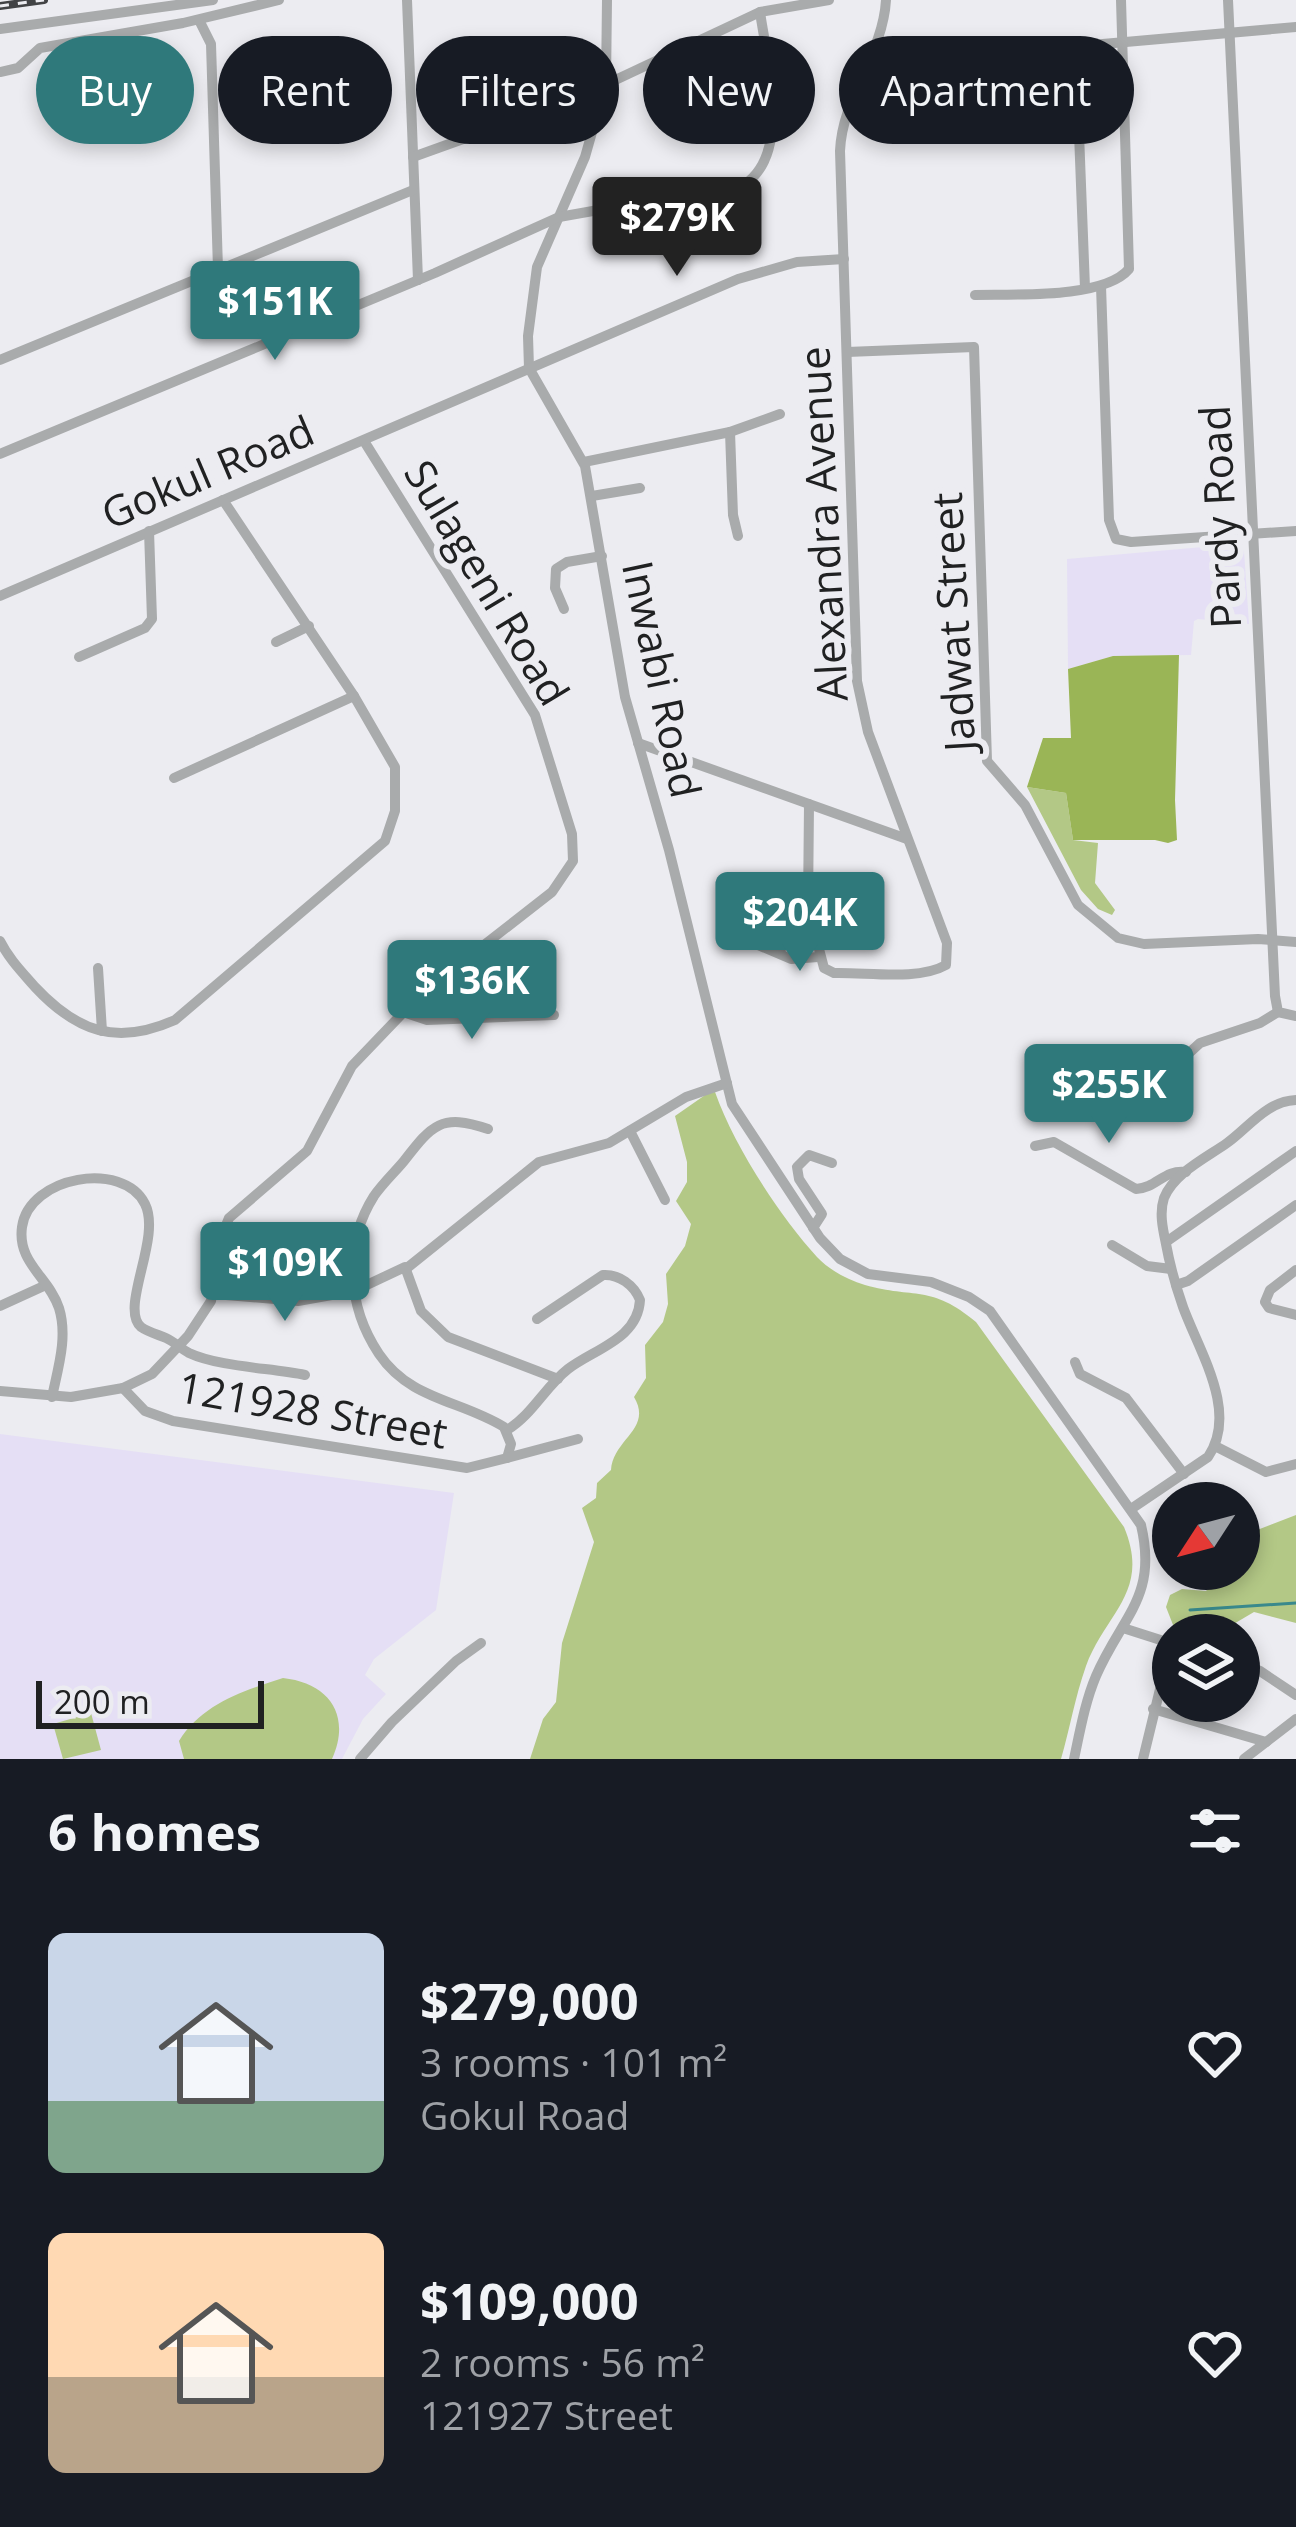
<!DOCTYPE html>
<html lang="en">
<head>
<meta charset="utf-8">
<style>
  body { margin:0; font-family:"Open Sans",sans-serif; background:#20242c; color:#f1f3f6; height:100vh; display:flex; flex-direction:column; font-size:45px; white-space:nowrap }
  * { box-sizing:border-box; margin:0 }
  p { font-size:39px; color:#9ea1a6 }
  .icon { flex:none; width:66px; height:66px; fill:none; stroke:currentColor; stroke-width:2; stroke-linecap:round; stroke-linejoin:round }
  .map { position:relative; height:1759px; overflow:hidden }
  .sheet { display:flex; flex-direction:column; background:#171b24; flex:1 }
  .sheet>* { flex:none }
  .banner { position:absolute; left:36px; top:36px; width:1224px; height:108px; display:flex; gap:24px }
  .needle { width:78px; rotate:234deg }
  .tools { position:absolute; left:1152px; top:1482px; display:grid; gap:24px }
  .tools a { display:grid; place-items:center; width:108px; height:108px; border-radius:50%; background:#171b24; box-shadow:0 6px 18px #0003; font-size:60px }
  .scale { position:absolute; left:36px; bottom:30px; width:228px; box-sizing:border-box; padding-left:12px; border:6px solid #202122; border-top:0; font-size:33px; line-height:42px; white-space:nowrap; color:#202122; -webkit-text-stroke:9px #ececf1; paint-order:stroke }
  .price { position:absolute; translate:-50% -102px; padding:0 27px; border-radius:12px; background:#2f797b; color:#fff; font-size:39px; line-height:78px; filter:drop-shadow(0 3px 6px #0008) }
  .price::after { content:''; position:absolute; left:50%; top:72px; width:36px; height:27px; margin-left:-18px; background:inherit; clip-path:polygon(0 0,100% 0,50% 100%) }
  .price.on { background:#222; color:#fff }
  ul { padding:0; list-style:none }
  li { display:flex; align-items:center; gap:36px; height:300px; padding:0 48px }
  li span { display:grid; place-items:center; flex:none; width:336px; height:240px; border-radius:18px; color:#555 }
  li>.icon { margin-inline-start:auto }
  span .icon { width:144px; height:144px; fill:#fffc; stroke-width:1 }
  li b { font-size:51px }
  h2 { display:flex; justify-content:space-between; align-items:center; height:144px; padding:0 48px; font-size:51px }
  .tag { padding:0 42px; border-radius:54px; background:#171b24; box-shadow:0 6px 18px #0003; font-size:42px; line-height:108px }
  .tag.on { background:#2f797b; color:#fff }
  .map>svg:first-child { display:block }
</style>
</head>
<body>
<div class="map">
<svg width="1296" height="1759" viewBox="0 0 1296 1759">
  <rect width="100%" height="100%" fill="#ececf1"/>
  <g fill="#e5dff5">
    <polygon points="1237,544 1244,551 1249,624 1198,619 1194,621 1191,655 1113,656 1068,669 1067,559"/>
    <polygon points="0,1434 454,1493 436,1610 374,1659 365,1675 386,1694 363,1719 342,1759 0,1759"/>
  </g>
  <g fill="#b3c886">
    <polygon points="1027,787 1066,793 1073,840 1098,843 1095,883 1115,910 1112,915 1098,909 1081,890"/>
    <path d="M715,1092C734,1146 779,1215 817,1257C829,1270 848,1280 865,1285C914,1299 931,1284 976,1322L1124,1527C1151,1592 1106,1612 1086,1666C1075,1697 1070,1728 1061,1759H530L543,1719L556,1702L562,1643L594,1542L582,1508L596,1498L597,1483L611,1470C613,1439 653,1429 634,1397L646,1378L645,1345L663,1322L668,1304L666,1274L685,1246L691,1224L676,1201L687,1182V1162L675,1116L708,1093Z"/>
    <polygon points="1296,1515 1296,1623 1254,1612 1215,1635 1177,1635 1166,1607 1170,1595 1182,1589 1206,1591 1225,1569 1239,1569 1239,1560 1250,1559 1252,1532"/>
    <path d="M283,1678C328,1683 352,1714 332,1759H184L179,1741C202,1704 243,1691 283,1678Z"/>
    <polygon points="91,1713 101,1750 63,1759 53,1724"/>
  </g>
  <polygon fill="#9ab556" points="1179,655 1175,800 1177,840 1168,843 1155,840 1073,840 1066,793 1027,787 1043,738 1071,738 1068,669 1113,656"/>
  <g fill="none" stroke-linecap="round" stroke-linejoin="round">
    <polyline stroke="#39898c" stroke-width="3" points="1190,1610 1296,1603"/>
    <g stroke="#a9abac" stroke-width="10">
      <polyline points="407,0 418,280"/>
      <path d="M607,0L606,83L585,157L537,267L528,336L529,368L585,466L625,697L669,850L732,1104L820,1238L840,1259L868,1274L931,1282L969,1297L990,1311L1141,1525C1158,1597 1122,1616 1096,1676C1085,1702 1080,1731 1074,1759"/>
      <polyline points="1228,0 1275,996 1278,1012 1296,1016"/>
      <polyline points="199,20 211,44 218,269"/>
      <polyline points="0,29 213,0"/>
      <polyline points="0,72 18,68 40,48 183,23 279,0"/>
      <polyline points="413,157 577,98 760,12 829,0"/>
      <polyline points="1101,286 1109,520 1116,539 1131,542 1296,531"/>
      <polyline points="1085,288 1076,56 1080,46 1296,27"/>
      <path d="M975,295C1013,294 1104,299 1129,269L1121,0"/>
      <polyline points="847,352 974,347 987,761 1025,805 1078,905 1118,938 1144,944 1258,939 1296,942"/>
      <polyline points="0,360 413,190"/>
      <polyline points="730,432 733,515 738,536"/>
      <path d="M0,454L435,273L559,217L745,184C792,152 767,61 760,12"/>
      <polyline points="584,462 730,432 780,414"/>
      <polyline points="592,496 640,488"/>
      <polyline points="0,596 738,279 797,262 844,259"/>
      <polyline points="564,609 555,588 556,569 567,562 602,556"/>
      <polyline points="276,642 309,626"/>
      <polyline points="79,657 145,628 152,619 149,531"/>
      <polyline points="638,743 907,839"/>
      <polyline points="174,778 354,696"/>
      <path d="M809,804L808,907L824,968L834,973C867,972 918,981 946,965L947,943L868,732L857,681L840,151C842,97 883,54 886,0"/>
      <path d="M0,941C9,959 22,972 35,987C77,1032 117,1046 175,1020L385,841L395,811V767L354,696L223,500"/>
      <polyline points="781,954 779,934 741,932 737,936 791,959 818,957"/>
      <polyline points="98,968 102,1031"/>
      <polyline points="403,1012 427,1020 554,1015"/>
      <polyline points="1163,1077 1200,1043 1260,1023 1278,1012"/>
      <polyline points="630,1131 665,1200"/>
      <path d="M1035,1146L1054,1142L1136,1189C1157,1188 1164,1169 1186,1172"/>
      <polyline points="813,1228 822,1214 799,1179 797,1167 809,1155 832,1163"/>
      <polyline points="1166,1242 1296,1151"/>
      <polyline points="1112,1245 1147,1266 1171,1269"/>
      <polyline points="407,1268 539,1162 609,1143 686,1097 727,1083"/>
      <polyline points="1296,1270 1270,1290 1265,1302 1269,1308 1296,1315"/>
      <polyline points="1176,1285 1188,1281 1296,1205"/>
      <polyline points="214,1294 298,1301 354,1291 405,1267 421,1311 448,1337 558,1379"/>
      <polyline points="0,1306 46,1285"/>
      <polyline points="1075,1362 1080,1374 1126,1398 1184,1474"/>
      <path d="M123,1388L145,1411L173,1421L467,1468L507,1458L511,1444L504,1427C460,1400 410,1400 379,1354C347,1306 343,1245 374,1196C383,1183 394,1173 404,1161C432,1125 441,1113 488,1129"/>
      <polyline points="0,1391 71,1397 123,1388 152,1374 188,1336 211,1301 220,1240 229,1218 307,1151 352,1066 420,995 552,892 573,861 572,834 535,715 364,441"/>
      <path d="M52,1397C58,1368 68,1337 59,1308C49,1277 17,1263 22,1227C29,1176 123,1160 145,1204C162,1238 119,1308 141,1327C148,1332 159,1335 166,1338C175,1342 181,1349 189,1353C219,1367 272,1368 305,1375"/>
      <path d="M507,1430C532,1415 545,1387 568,1369C594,1349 638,1339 640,1300C634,1285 619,1274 603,1275L537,1319"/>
      <polyline points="1215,1446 1266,1472 1296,1464"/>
      <polyline points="507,1458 578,1439"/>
      <path d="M1131,1509L1208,1457C1239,1412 1199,1351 1183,1307C1176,1287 1170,1266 1166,1244C1163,1230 1159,1213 1164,1198C1174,1173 1206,1158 1227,1143C1249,1127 1267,1101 1296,1100"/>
      <polyline points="1123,1628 1173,1644"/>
      <polyline points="1239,1663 1260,1671 1296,1695"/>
      <polyline points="1153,1709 1266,1742"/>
      <polyline points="360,1759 392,1722 456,1661 481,1643"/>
      <polyline points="1143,1759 1171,1644"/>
      <polyline points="1244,1759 1296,1719"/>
    </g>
    <defs>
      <polyline id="rail" points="0,6 44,0"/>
    </defs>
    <use href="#rail" stroke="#424345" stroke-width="8"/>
    <use href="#rail" stroke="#ececf1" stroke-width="3" stroke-dasharray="9" stroke-linecap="butt"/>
  </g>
  <g text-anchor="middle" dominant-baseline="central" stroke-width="12" stroke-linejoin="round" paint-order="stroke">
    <g font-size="42" fill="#202122" stroke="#ececf1">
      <text transform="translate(207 471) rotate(-23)">Gokul Road</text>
      <text transform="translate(1219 517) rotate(-93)">Pardy Road</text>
      <text transform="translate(822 524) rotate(-93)">Alexandra Avenue</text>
      <text transform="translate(488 582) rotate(59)">Sulageni Road</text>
      <text transform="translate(952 622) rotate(-93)">Jadwat Street</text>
      <text transform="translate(663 679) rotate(78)">Inwabi Road</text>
      <text transform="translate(313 1409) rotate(10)">121928 Street</text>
    </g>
  </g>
</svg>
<div class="tools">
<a><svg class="needle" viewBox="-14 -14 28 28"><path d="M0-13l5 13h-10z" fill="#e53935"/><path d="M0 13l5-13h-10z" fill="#9ea1a6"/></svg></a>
<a><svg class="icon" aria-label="layers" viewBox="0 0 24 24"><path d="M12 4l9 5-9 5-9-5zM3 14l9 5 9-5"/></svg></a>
</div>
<div class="scale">200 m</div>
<b class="price on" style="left:677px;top:279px">$279K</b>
<b class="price" style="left:275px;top:363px">$151K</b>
<b class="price" style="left:800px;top:974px">$204K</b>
<b class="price" style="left:472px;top:1042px">$136K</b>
<b class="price" style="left:1109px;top:1146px">$255K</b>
<b class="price" style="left:285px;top:1324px">$109K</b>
<div class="banner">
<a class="tag on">Buy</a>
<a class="tag">Rent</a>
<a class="tag">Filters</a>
<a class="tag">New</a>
<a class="tag">Apartment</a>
</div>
</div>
<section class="sheet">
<h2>6 homes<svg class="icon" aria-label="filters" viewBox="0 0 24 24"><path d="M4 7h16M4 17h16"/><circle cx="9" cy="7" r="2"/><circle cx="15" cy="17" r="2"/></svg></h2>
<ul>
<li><span style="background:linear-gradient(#c9d6e8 70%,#7fa58c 0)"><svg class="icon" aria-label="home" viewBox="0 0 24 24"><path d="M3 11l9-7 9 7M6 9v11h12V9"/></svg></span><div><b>$279,000</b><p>3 rooms · 101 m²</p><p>Gokul Road</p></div><svg class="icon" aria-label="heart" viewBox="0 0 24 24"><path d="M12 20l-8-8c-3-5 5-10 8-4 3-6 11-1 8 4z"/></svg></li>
<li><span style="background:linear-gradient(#ffd9b3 60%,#b9a48a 0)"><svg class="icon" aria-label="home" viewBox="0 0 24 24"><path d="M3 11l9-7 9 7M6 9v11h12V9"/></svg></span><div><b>$109,000</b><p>2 rooms · 56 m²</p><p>121927 Street</p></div><svg class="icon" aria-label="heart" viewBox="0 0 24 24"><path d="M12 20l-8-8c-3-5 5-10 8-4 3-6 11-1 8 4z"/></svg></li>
</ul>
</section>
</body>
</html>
